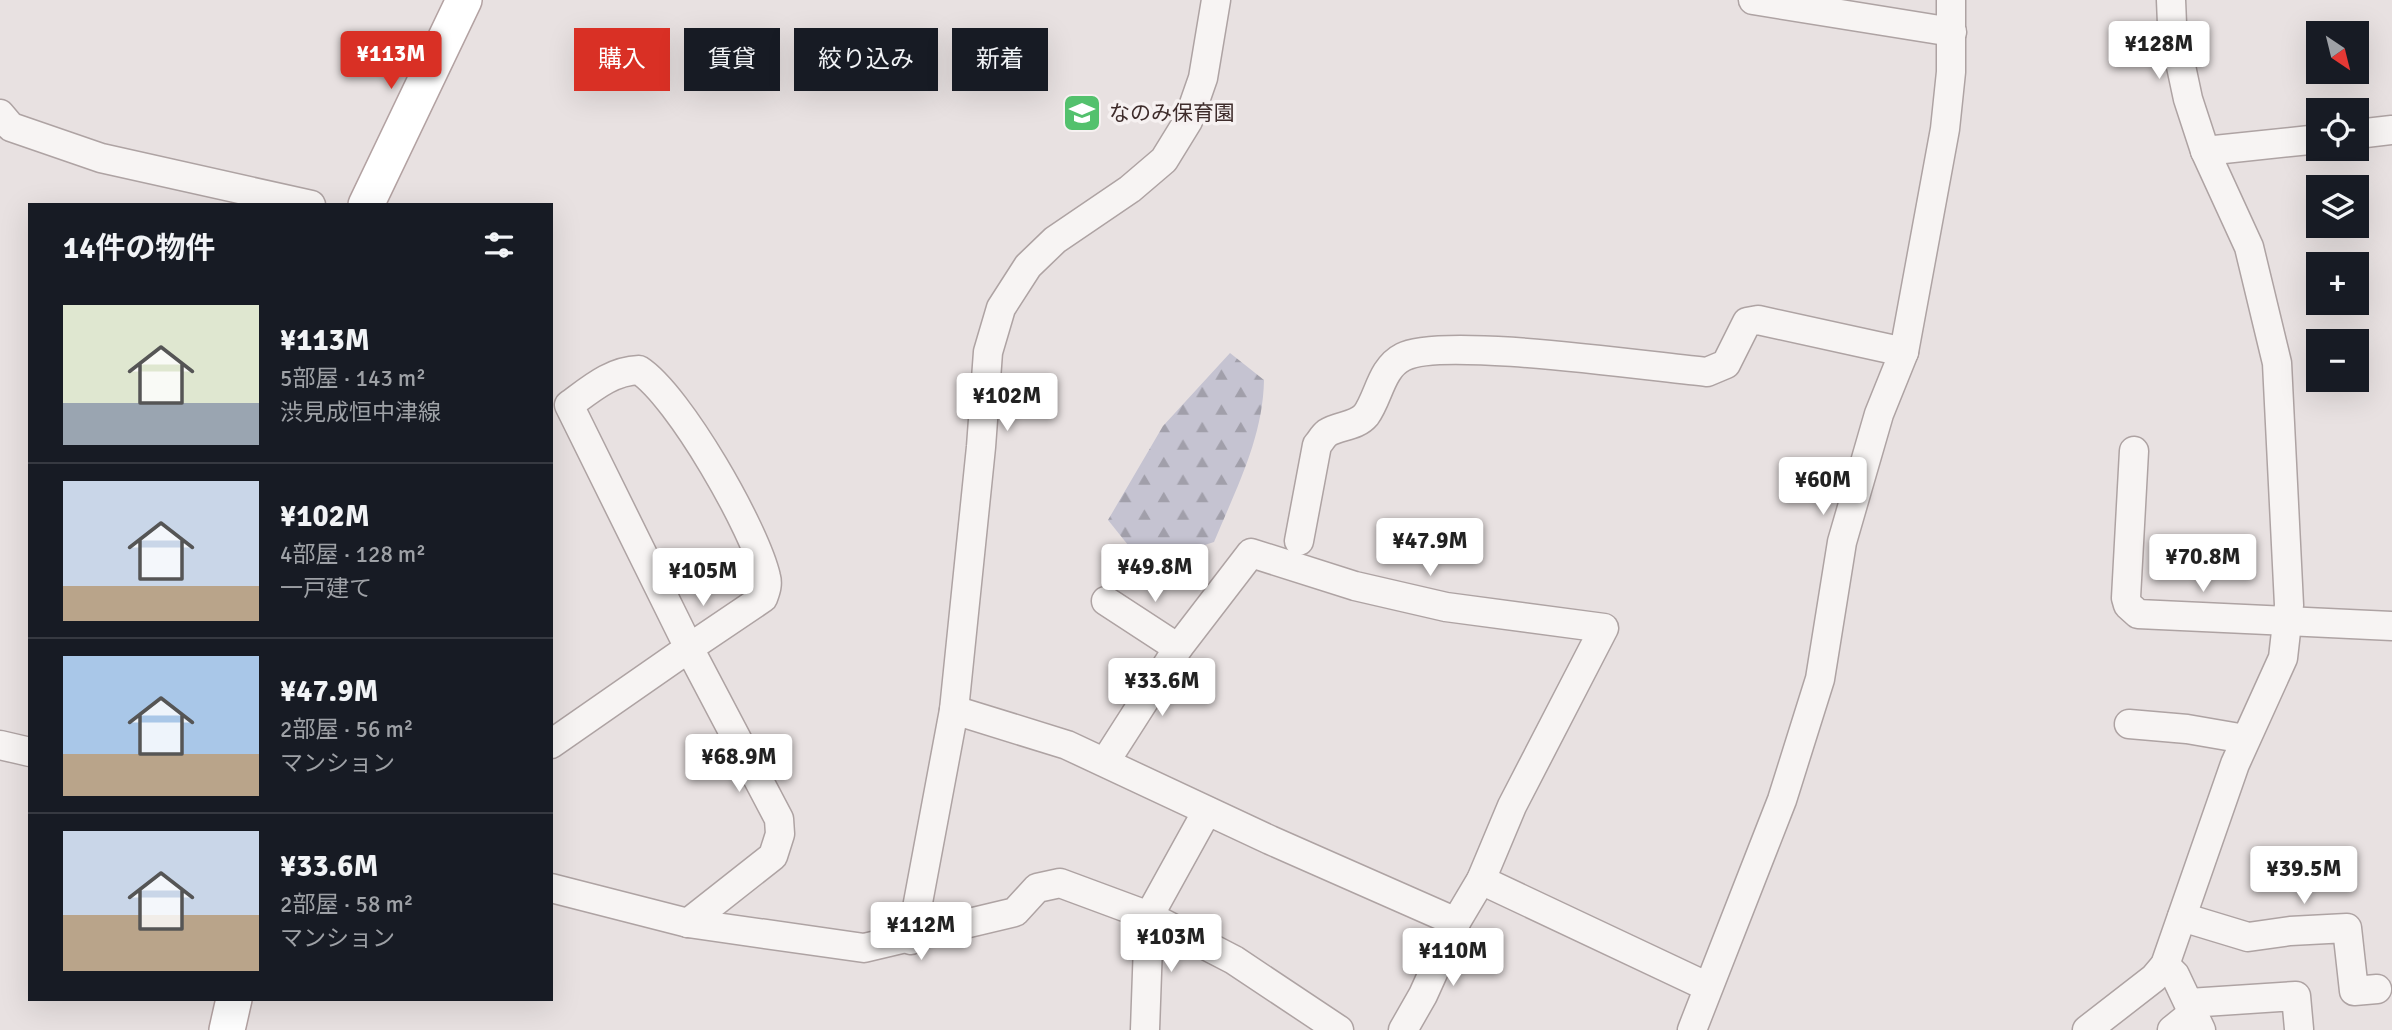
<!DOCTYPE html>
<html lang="ja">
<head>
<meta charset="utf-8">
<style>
  body { margin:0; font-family:Signika,"Noto Sans JP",sans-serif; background:#242831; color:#f1f3f6; height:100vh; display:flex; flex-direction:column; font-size:26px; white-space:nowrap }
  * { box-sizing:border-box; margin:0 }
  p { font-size:23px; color:#9ea1a6 }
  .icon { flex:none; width:38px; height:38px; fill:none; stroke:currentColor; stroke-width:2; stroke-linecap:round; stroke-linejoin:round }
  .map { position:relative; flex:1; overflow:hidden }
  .side { position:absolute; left:28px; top:203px; width:525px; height:798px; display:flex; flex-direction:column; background:#171b24; border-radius:0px; box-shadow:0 7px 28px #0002 }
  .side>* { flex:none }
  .top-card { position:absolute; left:574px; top:28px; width:665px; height:63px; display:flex; gap:14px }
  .needle { width:46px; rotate:145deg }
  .controls { position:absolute; left:2306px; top:21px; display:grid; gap:14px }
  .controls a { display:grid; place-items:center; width:63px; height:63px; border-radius:0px; background:#171b24; box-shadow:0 7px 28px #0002; font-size:35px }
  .price { position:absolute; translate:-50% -60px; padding:0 16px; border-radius:7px; background:#fff; color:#222; font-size:23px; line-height:46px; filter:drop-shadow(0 2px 4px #0008) }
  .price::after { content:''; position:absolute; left:50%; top:42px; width:21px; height:16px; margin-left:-10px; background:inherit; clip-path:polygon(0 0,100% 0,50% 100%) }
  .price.active { background:#d93025; color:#fff }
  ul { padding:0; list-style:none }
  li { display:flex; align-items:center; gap:21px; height:175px; padding:0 35px }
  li+li { border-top:2px solid #363941 }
  li span { display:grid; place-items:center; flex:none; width:196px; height:140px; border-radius:0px; color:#555 }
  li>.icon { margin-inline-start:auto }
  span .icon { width:84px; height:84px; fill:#fffc; stroke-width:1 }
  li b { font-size:30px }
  h2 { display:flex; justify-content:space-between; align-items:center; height:84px; padding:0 35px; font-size:30px }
  .pill { padding:0 24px; border-radius:0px; background:#171b24; box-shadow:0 7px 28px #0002; font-size:24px; line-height:63px }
  .pill.active { background:#d93025; color:#fff }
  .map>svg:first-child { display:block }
</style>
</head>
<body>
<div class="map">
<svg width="2392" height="1030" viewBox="0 0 2392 1030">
  <defs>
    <pattern id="forest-firs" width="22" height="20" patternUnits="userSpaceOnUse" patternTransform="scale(1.75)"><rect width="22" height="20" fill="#c5c3d1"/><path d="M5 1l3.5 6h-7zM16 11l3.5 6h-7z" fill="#a19faa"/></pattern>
  </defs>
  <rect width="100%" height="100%" fill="#e8e1e1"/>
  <path fill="url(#forest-firs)" d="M1230,353L1264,380C1263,438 1236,489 1214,542L1144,565L1108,520L1163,426Z"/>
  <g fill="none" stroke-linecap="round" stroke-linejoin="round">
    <defs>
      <g id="minor">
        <polyline points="1753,0 1952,32"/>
        <polyline points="0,114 11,127 101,158 311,205"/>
        <polyline points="2357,134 2392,130"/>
        <polyline points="2205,151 2319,139"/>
        <path d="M639,370C679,396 755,529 766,577C768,584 766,590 763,598L689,648L569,405C591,389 611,371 639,370Z"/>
        <polyline points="2134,451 2126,598 2128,605 2138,614 2392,626"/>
        <path d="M1299,541L1317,445C1320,442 1323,436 1327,433C1339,425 1356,427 1366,415C1379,397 1381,368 1403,357C1441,336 1652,367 1707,372L1726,364L1747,322L1758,320L1904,352"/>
        <polyline points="1106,601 1178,648"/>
        <polyline points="954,710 1067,745 1270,840 1456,922"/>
        <polyline points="2129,724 2187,729 2245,739"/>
        <polyline points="551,744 689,648 779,819 780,834 773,856 688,923"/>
        <polyline points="0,745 30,752"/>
        <polyline points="1105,762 1178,648 1251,553 1355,586 1446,607 1604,628 1512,806 1481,880 1456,922 1423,995 1403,1030"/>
        <polyline points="1481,880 1708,987"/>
        <polyline points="551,888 688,923 864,948 1015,912 1037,888 1060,883 1149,916 1234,960 1339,1030"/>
        <polyline points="2182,917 2248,937 2290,931 2347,928 2354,991 2377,989"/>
        <polyline points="911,940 954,710 981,447 988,352 1001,308 1028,266 1055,240 1130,189 1164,160 1188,121 1203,78 1216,0"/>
        <polyline points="2165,965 2175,975 2201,1030"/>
        <polyline points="2189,1003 2296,996 2299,1029"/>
        <polyline points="1145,1030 1149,916 1207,811"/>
        <polyline points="1692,1030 1782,800 1820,679 1842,542 1879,414 1904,352 1945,129 1951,72 1951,0"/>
        <polyline points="2087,1030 2154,978 2165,965 2235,764 2283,658 2289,605 2277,363 2249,247 2205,151 2188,99 2172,24 2171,0"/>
        <polyline points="2172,1030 2193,1013"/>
      </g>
      <g id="major">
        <polyline points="366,205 464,0"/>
        <polyline points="227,1030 234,999"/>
      </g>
    </defs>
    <use href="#minor" stroke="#aea3a3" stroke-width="31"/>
    <use href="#major" stroke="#b3a2a2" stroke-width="38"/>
    <use href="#minor" stroke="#f7f4f3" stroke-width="28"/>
    <use href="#major" stroke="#fff" stroke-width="35"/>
  </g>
  <defs>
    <symbol id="school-square" viewBox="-11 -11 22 22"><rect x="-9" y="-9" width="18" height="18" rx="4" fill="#53c16d" stroke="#f6f1f1"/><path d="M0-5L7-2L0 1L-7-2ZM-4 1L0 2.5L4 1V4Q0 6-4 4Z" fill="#fff"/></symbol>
  </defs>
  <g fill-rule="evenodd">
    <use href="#school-square" x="1060" y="91" width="44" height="44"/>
  </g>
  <g text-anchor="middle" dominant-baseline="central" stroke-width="7" stroke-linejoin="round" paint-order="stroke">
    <g font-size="21" fill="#3e2c2b" stroke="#f6f1f1" text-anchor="start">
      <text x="1109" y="113">なのみ保育園</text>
    </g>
  </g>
</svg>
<div class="controls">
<a><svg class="needle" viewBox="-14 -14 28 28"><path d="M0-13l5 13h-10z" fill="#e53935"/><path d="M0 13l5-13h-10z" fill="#9ea1a6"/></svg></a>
<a><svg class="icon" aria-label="locate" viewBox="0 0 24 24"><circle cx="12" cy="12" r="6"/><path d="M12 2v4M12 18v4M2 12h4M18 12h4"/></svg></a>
<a><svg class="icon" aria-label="layers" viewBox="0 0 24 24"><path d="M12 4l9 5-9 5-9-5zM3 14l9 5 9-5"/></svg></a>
<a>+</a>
<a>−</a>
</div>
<b class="price" style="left:2159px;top:81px">¥128M</b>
<b class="price active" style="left:391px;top:91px">¥113M</b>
<b class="price" style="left:1007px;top:433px">¥102M</b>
<b class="price" style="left:1823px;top:517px">¥60M</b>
<b class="price" style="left:1430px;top:578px">¥47.9M</b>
<b class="price" style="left:2203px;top:594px">¥70.8M</b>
<b class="price" style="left:1155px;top:604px">¥49.8M</b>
<b class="price" style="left:703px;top:608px">¥105M</b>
<b class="price" style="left:1162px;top:718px">¥33.6M</b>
<b class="price" style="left:739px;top:794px">¥68.9M</b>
<b class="price" style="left:2304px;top:906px">¥39.5M</b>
<b class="price" style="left:921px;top:962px">¥112M</b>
<b class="price" style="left:1171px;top:974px">¥103M</b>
<b class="price" style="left:1453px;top:988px">¥110M</b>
<div class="top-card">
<a class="pill active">購入</a>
<a class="pill">賃貸</a>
<a class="pill">絞り込み</a>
<a class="pill">新着</a>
</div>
<section class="side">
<h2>14件の物件<svg class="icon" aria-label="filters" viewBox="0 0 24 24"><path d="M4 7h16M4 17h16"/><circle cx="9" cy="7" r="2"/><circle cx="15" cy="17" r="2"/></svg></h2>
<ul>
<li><span style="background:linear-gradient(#dfe7d0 70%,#9aa5b1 0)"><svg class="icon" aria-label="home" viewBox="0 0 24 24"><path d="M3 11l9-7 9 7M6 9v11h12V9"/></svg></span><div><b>¥113M</b><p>5部屋 · 143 m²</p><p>渋見成恒中津線</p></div></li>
<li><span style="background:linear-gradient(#c9d6e8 75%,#b9a48a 0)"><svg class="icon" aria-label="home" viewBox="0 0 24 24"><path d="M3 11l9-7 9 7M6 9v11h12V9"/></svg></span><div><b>¥102M</b><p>4部屋 · 128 m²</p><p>一戸建て</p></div></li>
<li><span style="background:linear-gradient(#a9c7e8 70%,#b9a48a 0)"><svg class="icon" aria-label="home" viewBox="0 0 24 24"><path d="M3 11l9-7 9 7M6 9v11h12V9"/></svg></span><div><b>¥47.9M</b><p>2部屋 · 56 m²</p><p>マンション</p></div></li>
<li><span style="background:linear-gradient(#c9d6e8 60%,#b9a48a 0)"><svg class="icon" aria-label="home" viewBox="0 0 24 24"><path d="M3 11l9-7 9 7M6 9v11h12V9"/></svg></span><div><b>¥33.6M</b><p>2部屋 · 58 m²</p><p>マンション</p></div></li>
</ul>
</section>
</div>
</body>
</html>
